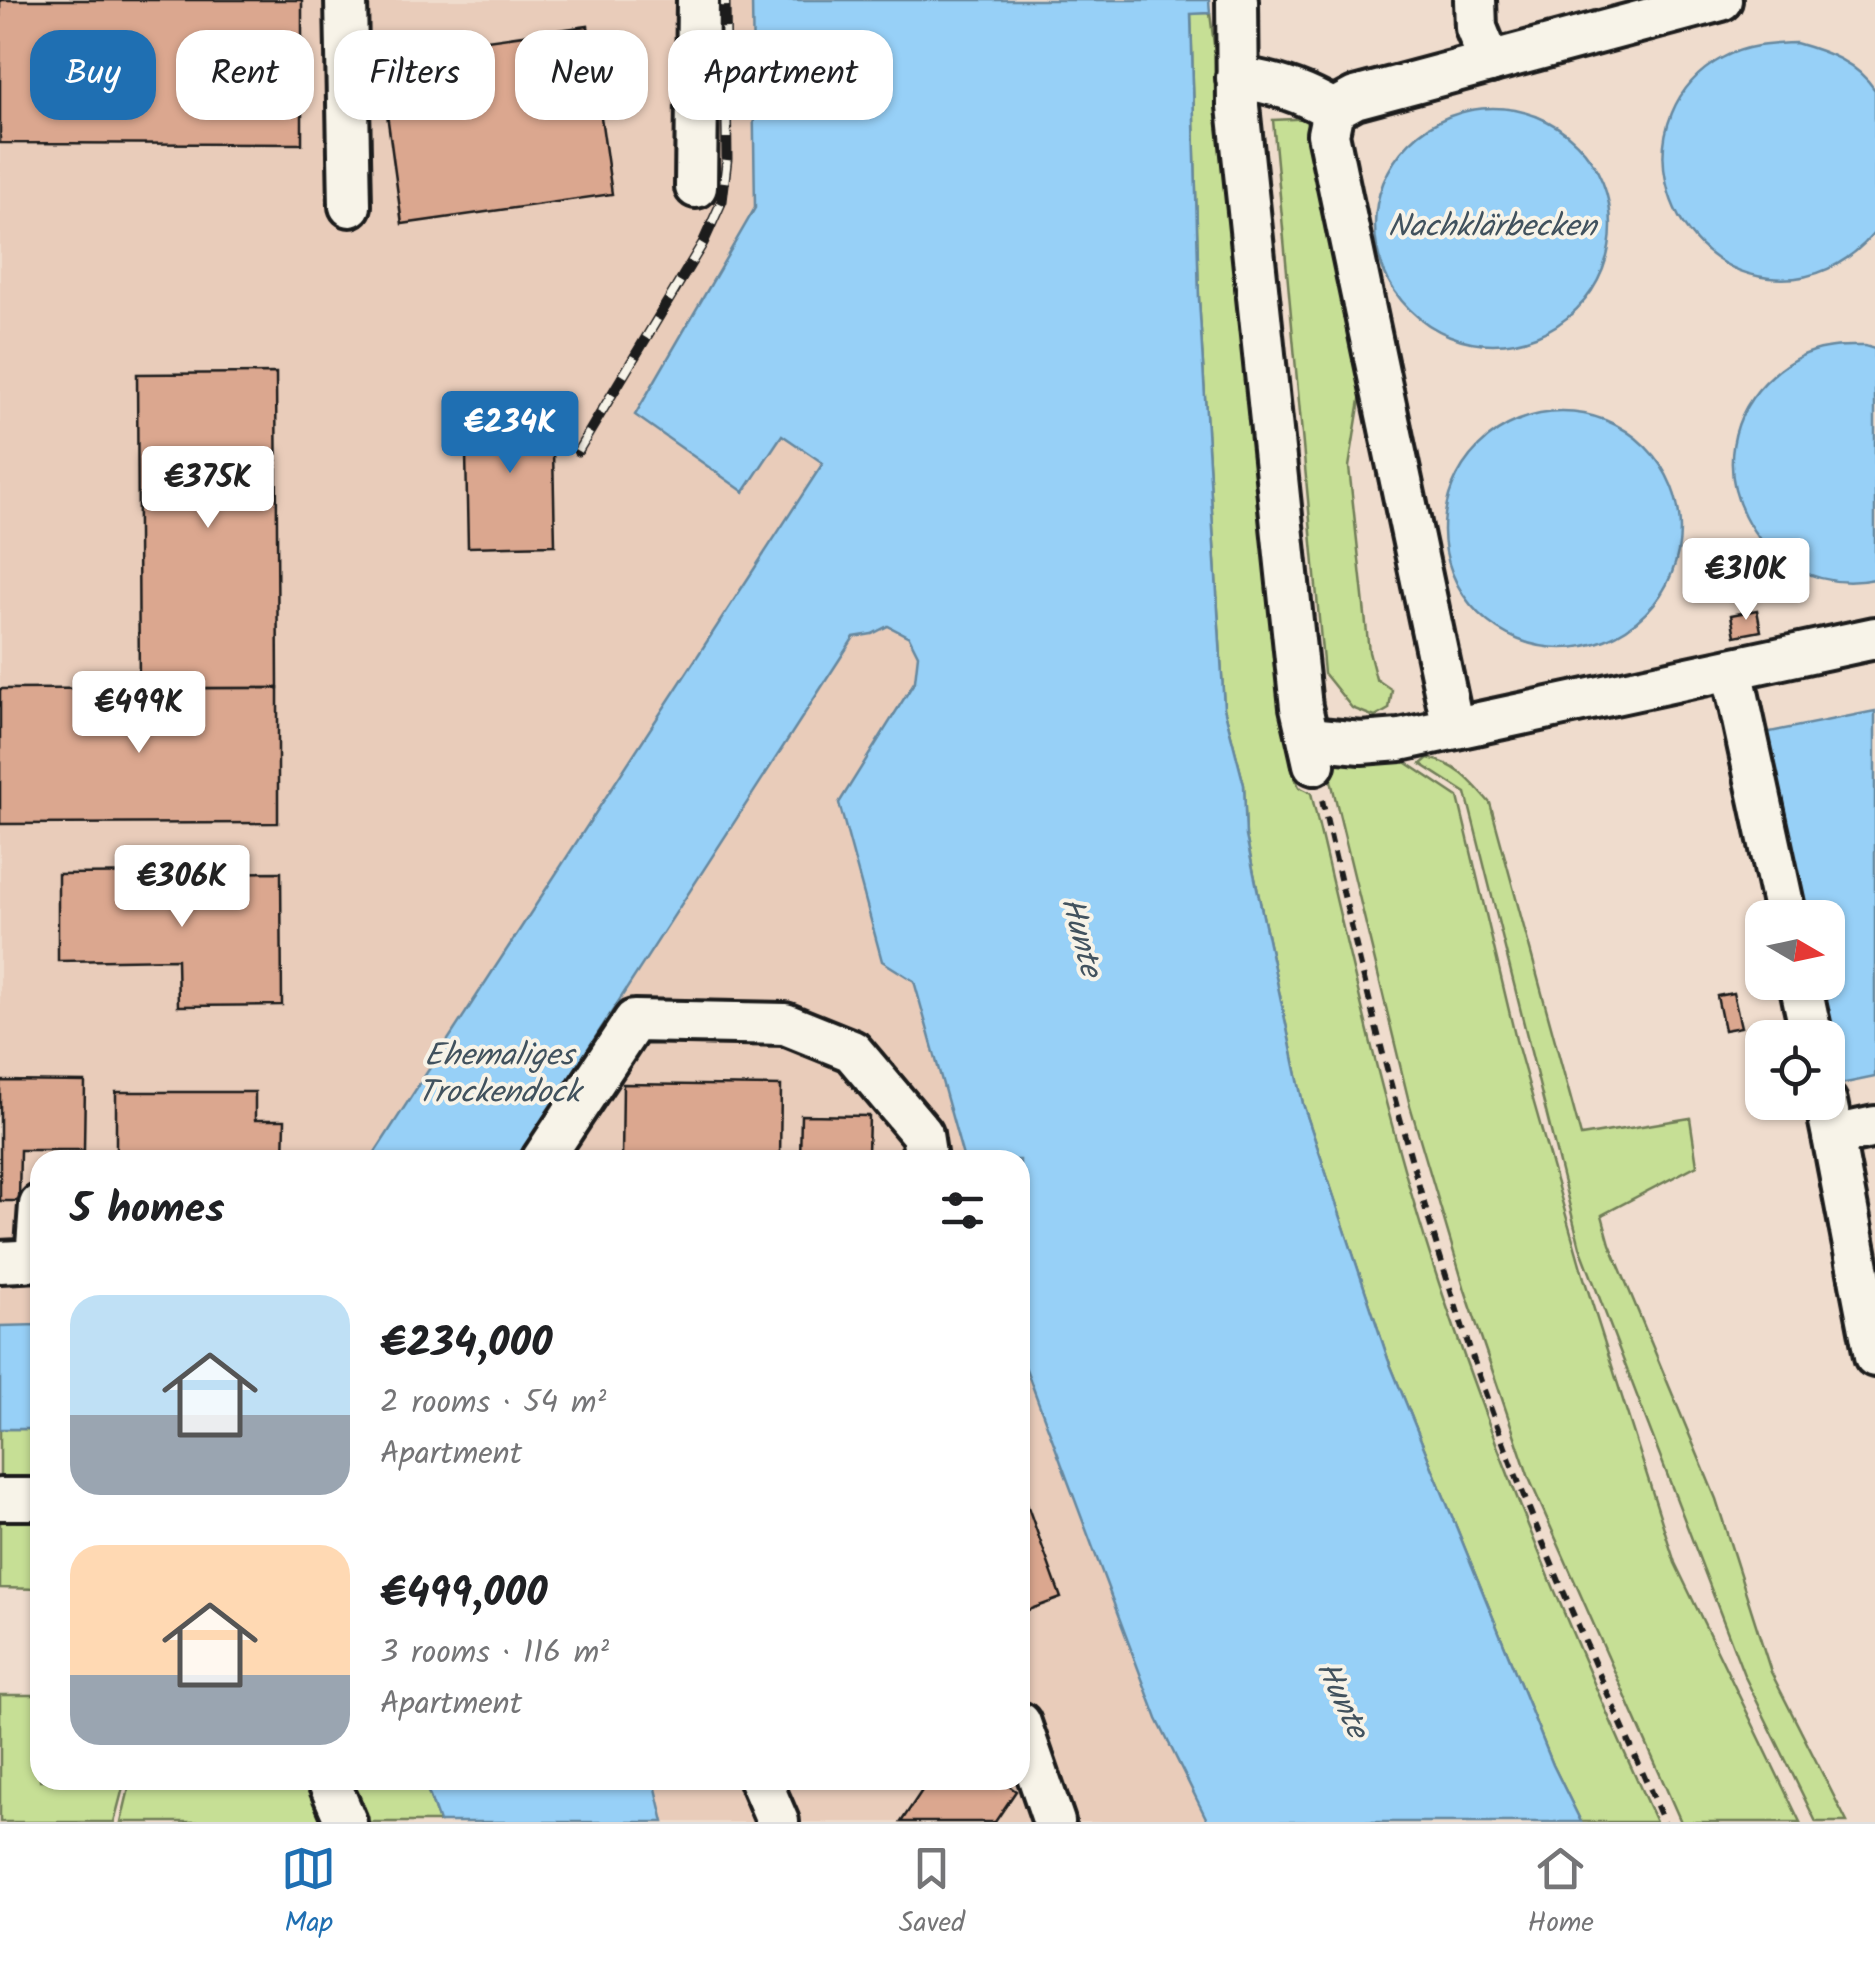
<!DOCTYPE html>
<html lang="en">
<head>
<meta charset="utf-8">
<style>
  body { margin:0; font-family:Kalam,sans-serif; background:#f6f6f6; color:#202124; height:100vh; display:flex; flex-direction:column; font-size:38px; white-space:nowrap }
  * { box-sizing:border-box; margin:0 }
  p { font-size:32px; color:#757577 }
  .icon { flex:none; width:55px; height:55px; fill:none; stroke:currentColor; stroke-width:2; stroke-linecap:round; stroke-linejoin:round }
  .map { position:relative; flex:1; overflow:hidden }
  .drawer { position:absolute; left:30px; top:1150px; width:1000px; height:640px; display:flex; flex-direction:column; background:#fff; border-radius:30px; box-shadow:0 2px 8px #0004 }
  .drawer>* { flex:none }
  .guide { position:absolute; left:30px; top:30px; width:1000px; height:90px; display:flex; gap:20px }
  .needle { width:65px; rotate:99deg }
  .tools { position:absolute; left:1745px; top:900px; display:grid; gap:20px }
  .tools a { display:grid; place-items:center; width:100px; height:100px; border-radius:20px; background:#fff; box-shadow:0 2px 8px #0004; font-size:50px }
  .price { position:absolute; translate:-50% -85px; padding:0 22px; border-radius:10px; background:#fff; color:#222; font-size:32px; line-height:65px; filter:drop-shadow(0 2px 5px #0008) }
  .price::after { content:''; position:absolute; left:50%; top:60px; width:30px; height:22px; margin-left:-15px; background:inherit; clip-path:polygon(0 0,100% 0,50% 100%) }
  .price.current { background:#1f6fb2; color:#fff }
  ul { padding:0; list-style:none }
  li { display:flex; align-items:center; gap:30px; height:250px; padding:0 40px }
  li span { display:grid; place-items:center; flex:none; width:280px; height:200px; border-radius:30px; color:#555 }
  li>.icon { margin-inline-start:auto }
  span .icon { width:120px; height:120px; fill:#fffc; stroke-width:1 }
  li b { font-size:42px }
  h2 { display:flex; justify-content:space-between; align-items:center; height:120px; padding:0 40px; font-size:42px }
  .pill { padding:0 35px; border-radius:30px; background:#fff; box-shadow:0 2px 8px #0004; font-size:35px; line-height:90px }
  .pill.current { background:#1f6fb2; color:#fff }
  .tab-bar { display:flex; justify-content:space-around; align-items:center; height:140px; border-top:2px solid #e0e0e0; background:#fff; font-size:28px; color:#757577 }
  .tab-bar a { display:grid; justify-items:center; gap:5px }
  .tab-bar .current { color:#1f6fb2 }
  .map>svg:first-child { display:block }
</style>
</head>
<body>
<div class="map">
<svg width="1875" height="1822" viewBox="0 0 1875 1822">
  <rect width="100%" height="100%" fill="#efdccd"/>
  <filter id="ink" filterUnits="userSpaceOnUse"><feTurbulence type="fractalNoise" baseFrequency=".01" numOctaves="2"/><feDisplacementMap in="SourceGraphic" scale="20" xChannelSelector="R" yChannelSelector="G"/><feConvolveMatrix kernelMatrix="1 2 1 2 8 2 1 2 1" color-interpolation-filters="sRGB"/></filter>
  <g filter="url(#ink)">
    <g fill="#e9ccba">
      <polygon points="0,0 752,0 755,208 635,415 782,435 823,463 872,634 888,626 909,636 918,655 915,681 839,803 914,980 964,1160 40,1160 40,1325 0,1326"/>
      <polygon points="1020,1353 1157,1719 1208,1822 664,1822 654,1780 1020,1780"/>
    </g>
    <g fill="#c6df95" stroke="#717e58" stroke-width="2.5">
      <path d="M1191,13H1210L1231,180L1281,691L1292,771L1299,787L1311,793C1352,964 1389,1137 1446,1304C1506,1481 1578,1652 1656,1822H1581L1553,1765L1388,1359L1303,1104L1246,836L1244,785L1224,708L1199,299Z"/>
      <polygon points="1314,118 1367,357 1349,467 1369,652 1376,679 1392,690 1389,709 1375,717 1352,708 1324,673 1273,120"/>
      <path d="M1428,758C1457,764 1471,781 1490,803L1581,1136L1690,1118L1697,1165L1602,1215L1610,1244L1716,1499L1771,1672L1847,1822H1816L1744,1675L1580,1247L1466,793L1421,764Z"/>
      <polygon points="1401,759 1458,797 1516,1040 1583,1275 1675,1563 1800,1822 1681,1822 1529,1478 1465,1290 1409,1102 1327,764"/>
      <polygon points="0,1429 40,1429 40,1589 0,1588"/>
      <polygon points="0,1695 40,1695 40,1780 125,1780 114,1822 0,1822"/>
      <polygon points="131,1780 424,1780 439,1822 121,1822"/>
    </g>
    <g fill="#97d0f7" stroke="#66889f" stroke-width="2.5">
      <polygon points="752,0 1209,0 1210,13 1191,14 1199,299 1224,708 1244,785 1246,836 1303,1104 1388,1359 1553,1765 1581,1822 1208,1822 1157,1719 1020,1353 1020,1160 964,1160 914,981 882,961 839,803 915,681 918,655 909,637 888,626 872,634 854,637 516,1160 370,1160 823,463 782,435 744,492 635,415 755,208"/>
      <path d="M1796,43C1828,52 1856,62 1875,90V232C1848,264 1812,283 1769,278C1657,264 1623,112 1722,58C1746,45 1770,44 1796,43Z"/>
      <circle cx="1493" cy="226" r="118"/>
      <path d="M1865,346L1875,349V579C1756,603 1681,455 1773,375C1788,362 1807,351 1827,348C1839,345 1852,346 1865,346Z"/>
      <circle cx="1562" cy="530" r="118"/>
      <polygon points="1875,711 1875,1077 1836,1085 1816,983 1828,982 1828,918 1803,917 1765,733"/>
      <polygon points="40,1325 40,1429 0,1429 0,1326"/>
      <polygon points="424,1780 654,1780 664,1822 439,1822"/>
    </g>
    <g fill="#dba78f" stroke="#1c1c1c" stroke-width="2.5">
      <polygon points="0,0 302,0 302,144 0,143"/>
      <polygon points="588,26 612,194 402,224 379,55"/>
      <polygon points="276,373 278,688 139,688 137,374"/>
      <polygon points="552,404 555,545 468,547 465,406"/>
      <polygon points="1757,610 1761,631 1735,636 1731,615"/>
      <polygon points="278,688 278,823 0,824 0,689"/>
      <polygon points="281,872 282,1005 178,1006 177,959 58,961 58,874"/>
      <polygon points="1733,993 1741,1027 1724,1030 1717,996"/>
      <polygon points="0,1081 85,1082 84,1150 20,1150 19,1201 0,1201"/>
      <polygon points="623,1084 781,1086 780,1160 622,1160"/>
      <polygon points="116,1092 255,1092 255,1120 285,1120 284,1160 116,1160"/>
      <polygon points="801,1115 869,1116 868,1154 911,1155 911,1160 800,1160"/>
      <polygon points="1020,1485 1061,1598 1020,1613"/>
      <polygon points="929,1780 1000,1780 1016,1791 995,1822 901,1822"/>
    </g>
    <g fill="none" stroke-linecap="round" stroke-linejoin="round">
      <defs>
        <g id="minor">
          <polyline points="346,0 350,206"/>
          <polyline points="1237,0 1238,106 1301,707 1314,764"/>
          <polyline points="1475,0 1476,28 1490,62"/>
          <path d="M1237,78C1273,82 1302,92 1333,110"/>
          <polyline points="696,187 698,0"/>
          <polyline points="1732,669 1786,918"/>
          <polyline points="1453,728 1328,134 1333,110 1355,98 1721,0"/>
          <polyline points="1309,738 1361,743 1400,740 1875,638"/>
          <polyline points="1800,982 1812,1038"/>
          <polyline points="1826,1102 1833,1136 1875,1127"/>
          <polyline points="1833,1136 1875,1356"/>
          <polyline points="542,1160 634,1021 785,1024 852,1051 922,1134 926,1160"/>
          <polyline points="36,1260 40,1205"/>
          <polyline points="0,1262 40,1260"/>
          <polyline points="0,1499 40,1499"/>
          <polyline points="1020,1723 1054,1822"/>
          <polyline points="328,1780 346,1822"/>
          <polyline points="760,1780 778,1822"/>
        </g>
      </defs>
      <use href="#minor" stroke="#1c1c1c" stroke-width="48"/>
      <path stroke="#1c1c1c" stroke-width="6" stroke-dasharray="10 8" stroke-linecap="butt" d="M1322,800C1367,999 1416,1197 1484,1390C1536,1537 1602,1679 1664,1822"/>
      <use href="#minor" stroke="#f7f3e8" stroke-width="40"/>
      <defs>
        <polyline id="rail" points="578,451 703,243 722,201 727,159 725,0"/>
      </defs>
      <use href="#rail" stroke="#1c1c1c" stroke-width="11"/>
      <use href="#rail" stroke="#f7f3e8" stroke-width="8" stroke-dasharray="22" stroke-linecap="butt"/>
    </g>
  </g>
  <g text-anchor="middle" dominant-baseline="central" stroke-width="8" stroke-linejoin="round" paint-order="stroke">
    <g font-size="32" font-style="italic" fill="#41525e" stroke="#f7f3e8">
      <text x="1492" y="227">Nachklärbecken</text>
      <text transform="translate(1080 937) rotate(75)">Hunte</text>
      <text x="499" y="1056">Ehemaliges<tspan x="499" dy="37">Trockendock</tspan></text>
      <text transform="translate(1341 1700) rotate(65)">Hunte</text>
    </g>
  </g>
</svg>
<div class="tools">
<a><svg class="needle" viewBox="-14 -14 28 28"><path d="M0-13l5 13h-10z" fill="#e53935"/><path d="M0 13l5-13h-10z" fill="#757577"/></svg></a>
<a><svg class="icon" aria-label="locate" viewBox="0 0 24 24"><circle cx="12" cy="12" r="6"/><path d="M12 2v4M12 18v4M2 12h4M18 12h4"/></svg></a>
</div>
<b class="price current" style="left:510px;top:476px">€234K</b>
<b class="price" style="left:208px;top:531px">€375K</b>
<b class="price" style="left:1746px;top:623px">€310K</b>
<b class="price" style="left:139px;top:756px">€499K</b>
<b class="price" style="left:182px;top:930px">€306K</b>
<div class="guide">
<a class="pill current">Buy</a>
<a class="pill">Rent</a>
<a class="pill">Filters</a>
<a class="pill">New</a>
<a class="pill">Apartment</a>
</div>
<section class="drawer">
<h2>5 homes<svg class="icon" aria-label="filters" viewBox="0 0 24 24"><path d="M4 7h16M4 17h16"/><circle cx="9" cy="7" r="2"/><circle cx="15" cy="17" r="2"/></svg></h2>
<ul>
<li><span style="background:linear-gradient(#bfe0f5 60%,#9aa5b1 0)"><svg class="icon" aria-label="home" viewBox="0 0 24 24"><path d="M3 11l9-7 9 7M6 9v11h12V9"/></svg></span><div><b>€234,000</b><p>2 rooms · 54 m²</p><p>Apartment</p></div></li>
<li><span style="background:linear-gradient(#ffd9b3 65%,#9aa5b1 0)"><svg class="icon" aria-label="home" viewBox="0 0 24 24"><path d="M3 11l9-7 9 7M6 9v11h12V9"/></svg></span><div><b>€499,000</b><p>3 rooms · 116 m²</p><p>Apartment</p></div></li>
</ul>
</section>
</div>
<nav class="tab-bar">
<a class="current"><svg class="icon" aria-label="map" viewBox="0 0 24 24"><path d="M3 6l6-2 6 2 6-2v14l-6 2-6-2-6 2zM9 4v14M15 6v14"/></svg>Map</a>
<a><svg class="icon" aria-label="saved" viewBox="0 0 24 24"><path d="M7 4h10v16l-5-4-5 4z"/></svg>Saved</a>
<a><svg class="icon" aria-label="home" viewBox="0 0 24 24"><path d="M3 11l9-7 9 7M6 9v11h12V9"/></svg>Home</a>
</nav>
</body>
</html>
